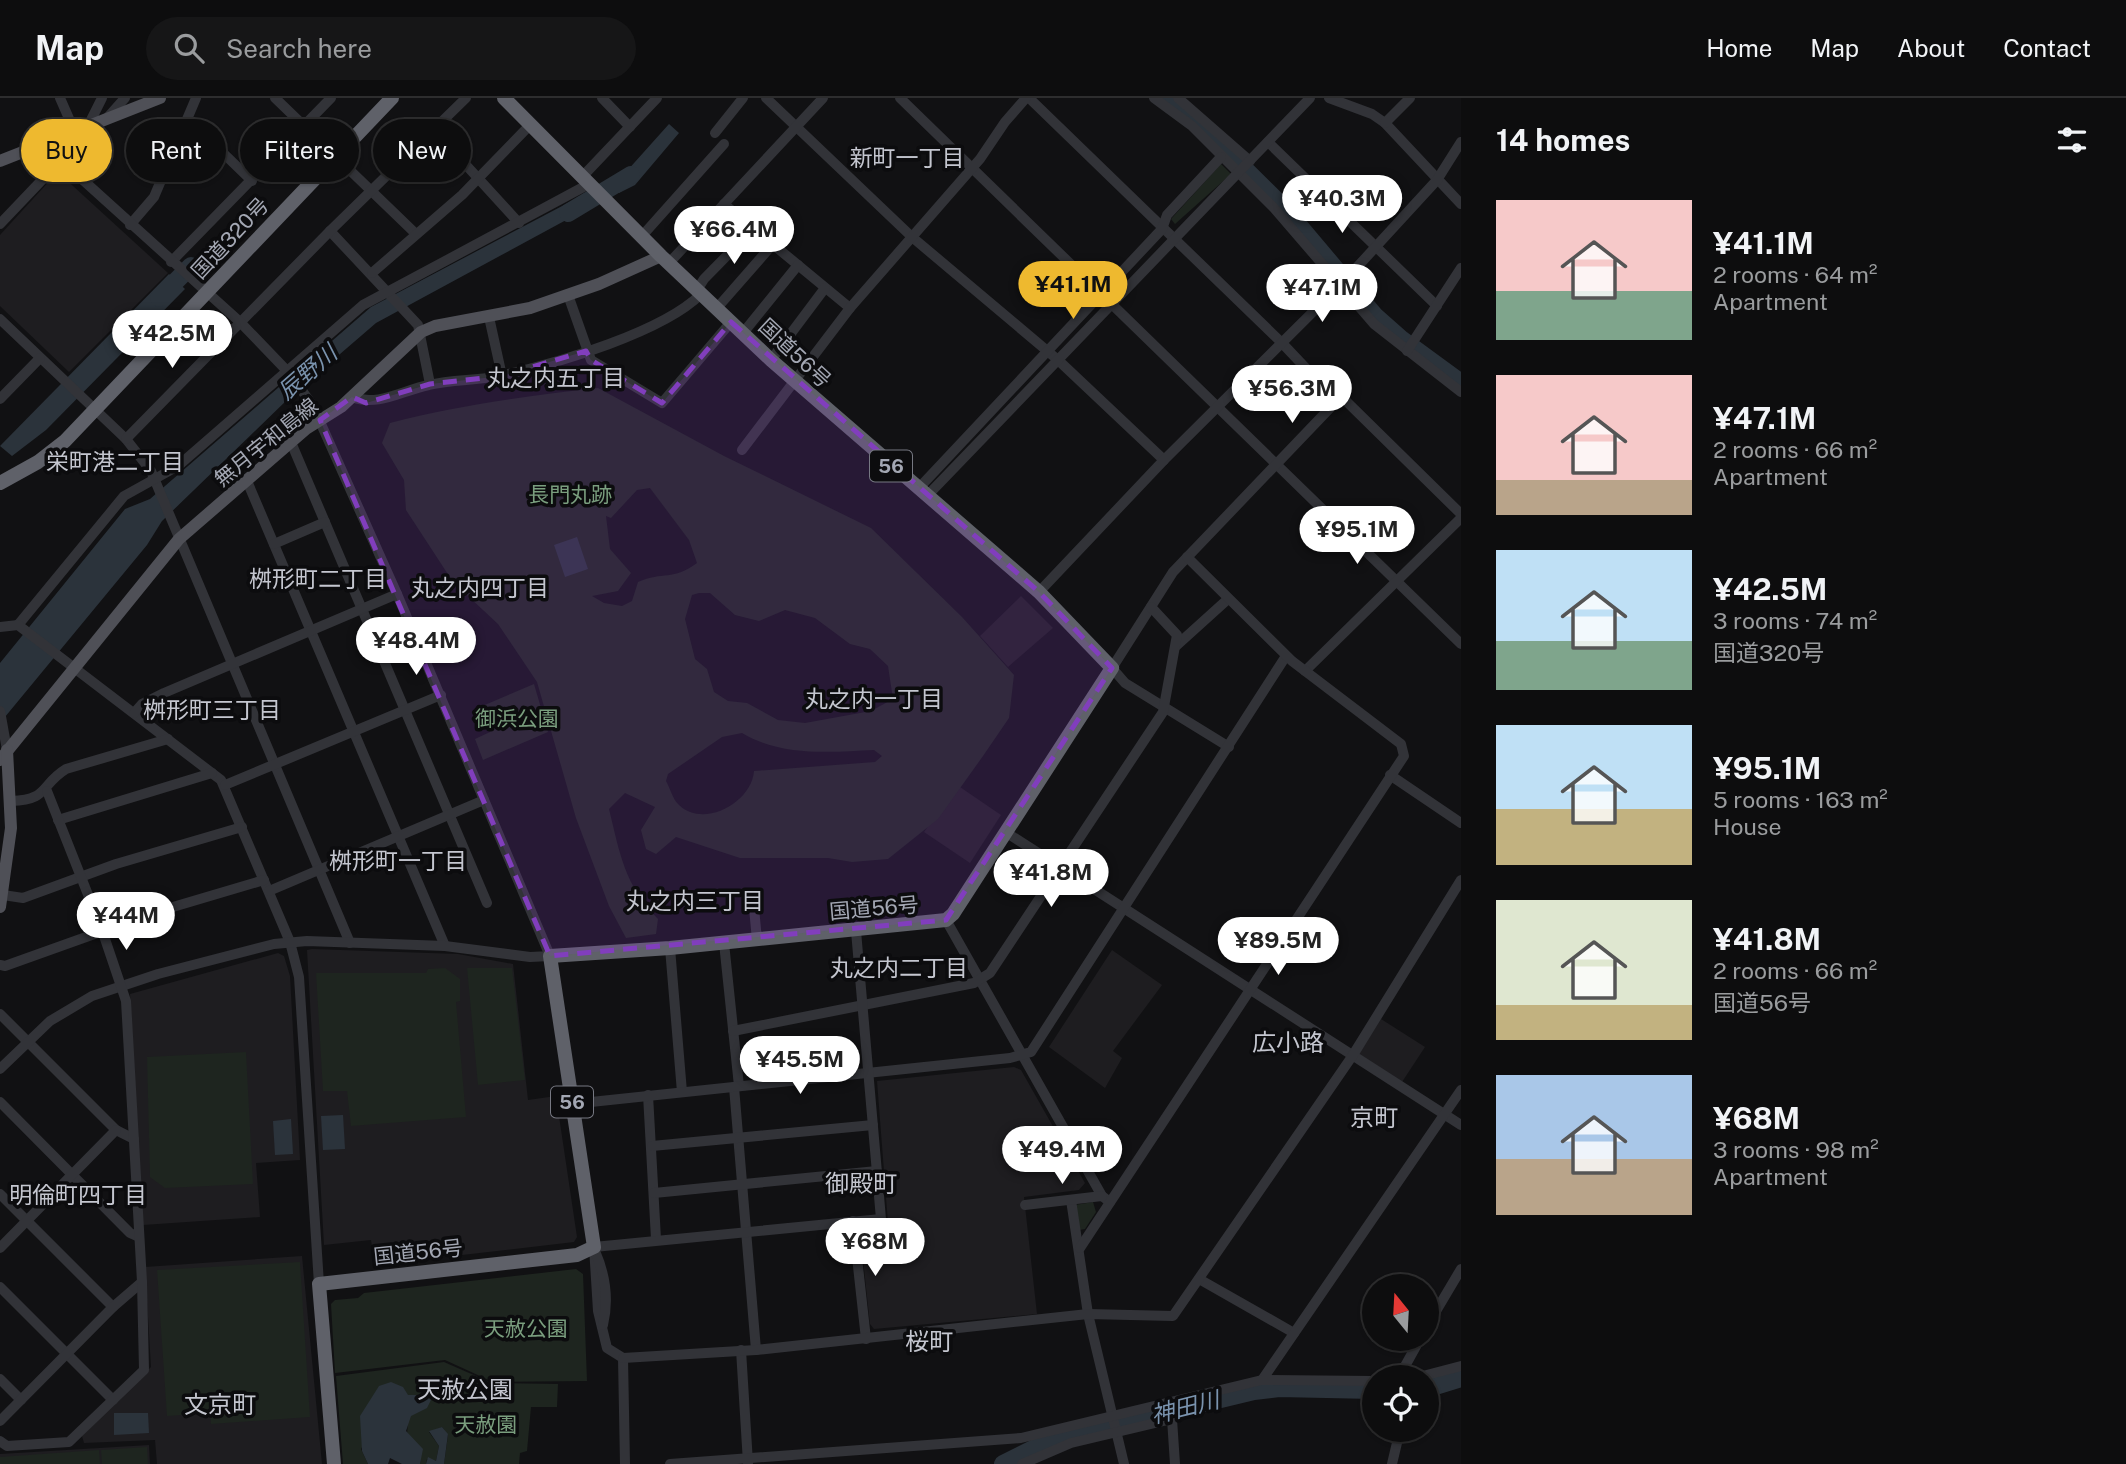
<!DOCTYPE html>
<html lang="en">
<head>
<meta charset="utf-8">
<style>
  body { margin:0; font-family:"Public Sans","Noto Sans JP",sans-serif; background:#161617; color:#f1f3f6; height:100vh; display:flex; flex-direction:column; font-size:26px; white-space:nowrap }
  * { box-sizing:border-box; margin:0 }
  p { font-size:23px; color:#9a9c9e }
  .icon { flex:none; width:38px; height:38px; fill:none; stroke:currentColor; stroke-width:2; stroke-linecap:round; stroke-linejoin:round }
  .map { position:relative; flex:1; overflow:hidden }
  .sheet { display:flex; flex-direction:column; background:#0d0d0e; width:665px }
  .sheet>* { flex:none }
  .banner { position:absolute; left:21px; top:21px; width:665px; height:63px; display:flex; gap:14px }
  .needle { width:46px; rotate:342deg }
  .fabs { position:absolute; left:1362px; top:1176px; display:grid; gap:14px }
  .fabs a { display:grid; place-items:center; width:77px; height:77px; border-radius:50%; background:#0d0d0e; box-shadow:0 2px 5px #0004,0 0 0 2px #2d2d2e; font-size:35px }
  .price { position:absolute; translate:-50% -60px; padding:0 16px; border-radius:24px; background:#fff; color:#222; font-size:23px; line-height:46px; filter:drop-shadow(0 2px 4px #0008) }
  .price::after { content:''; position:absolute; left:50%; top:42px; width:21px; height:16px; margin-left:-10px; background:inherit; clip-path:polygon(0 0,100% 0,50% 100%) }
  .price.active { background:#eeb92f; color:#111 }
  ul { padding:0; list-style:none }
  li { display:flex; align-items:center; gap:21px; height:175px; padding:0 35px }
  li span { display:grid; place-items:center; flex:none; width:196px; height:140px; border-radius:0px; color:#555 }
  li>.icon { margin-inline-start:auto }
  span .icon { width:84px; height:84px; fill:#fffc; stroke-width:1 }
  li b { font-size:30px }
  h2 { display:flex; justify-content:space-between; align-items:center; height:84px; padding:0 35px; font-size:30px }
  .chip { padding:0 24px; border-radius:32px; background:#0d0d0e; box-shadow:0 2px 5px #0004,0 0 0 2px #2d2d2e; font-size:24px; line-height:63px }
  .chip.active { background:#eeb92f; color:#111 }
  header { display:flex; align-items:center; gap:42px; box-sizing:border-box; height:98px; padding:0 35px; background:#0d0d0e; border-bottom:2px solid #2d2d2e }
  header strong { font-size:33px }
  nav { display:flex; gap:38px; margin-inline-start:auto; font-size:24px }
  .search { width:490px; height:63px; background:#161617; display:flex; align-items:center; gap:18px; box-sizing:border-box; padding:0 24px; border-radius:38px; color:#9a9c9e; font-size:26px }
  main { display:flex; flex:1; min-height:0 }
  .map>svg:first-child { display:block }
</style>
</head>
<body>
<header>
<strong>Map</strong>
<div class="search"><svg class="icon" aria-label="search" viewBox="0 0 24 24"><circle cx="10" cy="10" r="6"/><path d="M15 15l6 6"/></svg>Search here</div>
<nav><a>Home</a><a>Map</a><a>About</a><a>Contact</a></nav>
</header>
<main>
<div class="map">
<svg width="1461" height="1366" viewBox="0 0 1461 1366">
  <rect width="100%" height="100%" fill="#111113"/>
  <g fill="#1e1d20">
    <polygon points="61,77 168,175 69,274 0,208 0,137 54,78"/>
    <polygon points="1021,498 1053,530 1008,569 980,538"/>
    <polygon points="957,687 1001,717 970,765 924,734"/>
    <polygon points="312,851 458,856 513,866 528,1002 556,998 577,1139 574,1144 375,1167 371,1142 324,1147 307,852"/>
    <polygon points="1112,852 1162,887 1113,953 1122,960 1105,990 1049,949"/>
    <polygon points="278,855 284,858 290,878 300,1062 256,1065 260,1119 143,1127 130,896"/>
    <polygon points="1381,921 1425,949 1402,984 1359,956"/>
    <polygon points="1014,969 1021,972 1085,1085 1079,1092 1024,1099 1037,1216 874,1231 870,1226 860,1134 866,1128 888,1125 877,983"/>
    <polygon points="302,1158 322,1366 157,1366 155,1342 84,1345 82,1338 151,1269 145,1169"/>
    <polygon points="149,1347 150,1366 0,1366 0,1356"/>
  </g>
  <g fill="#1e251f" fill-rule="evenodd">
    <polygon points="1221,66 1231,76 1175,126 1171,121"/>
    <path d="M598,290L724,358L871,430L962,519L1014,577L1009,620L983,658L938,721L888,761L852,764L828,760H740L676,739L656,756L646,751L641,732L655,709L625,695L609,711C620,756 624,786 658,821L656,836L626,840L609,808L576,720L537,584L498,526L453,484L406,412L404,382L382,345L390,325C458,307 528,298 598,290ZM650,390L689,442L697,465C673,483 663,473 638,484L632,503L622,508L604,505L592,498L618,493L631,475L610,451L606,418L611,420L637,392ZM699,495H710L735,517L759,523L785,512L815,520L850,546L870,551L888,568L893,601L871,613L805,625L778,622L747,605L728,603L714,594L707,571L695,561L685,521L692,497ZM742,635C782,659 830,654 874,652L882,658L875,664L754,673C752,704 704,731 679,707C673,702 670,690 666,683L668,676L722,639Z"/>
    <polygon points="534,586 548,634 483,662 475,641 490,634 480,609"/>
    <polygon points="445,870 460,881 460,903 456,904 466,1019 351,1028 347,993 323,993 316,875 426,875 428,871"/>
    <polygon points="467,870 512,870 525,982 478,987"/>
    <polygon points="246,954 253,1086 165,1090 150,1079 147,959"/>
    <polygon points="1093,1104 1096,1114 1085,1131 1079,1132 1075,1107"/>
    <polygon points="300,1164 310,1319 211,1326 210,1315 167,1318 157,1172"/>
    <polygon points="576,1171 583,1176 587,1283 493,1284 445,1262 335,1275 331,1206 335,1202 358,1200 364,1195"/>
    <polygon points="444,1264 492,1285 558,1286 557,1309 531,1309 527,1353 520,1355 519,1366 444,1366 448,1337 442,1329 429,1334 439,1348 436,1363 427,1361 426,1366 420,1366 422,1351 407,1337 408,1323 366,1343 361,1351 368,1366 343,1366 336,1278"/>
    <polygon points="147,1349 148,1366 102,1366 101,1352"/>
    <polygon points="99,1352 100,1366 0,1366 0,1359"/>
  </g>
  <g fill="#2b333b">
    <polygon points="669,26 679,35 635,87 619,95 607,85 626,74"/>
    <polygon points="583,97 592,108 376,225 289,300 162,423 147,447 0,625 0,565 125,411 150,401 371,209"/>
    <polygon points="169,176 185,191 46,332 12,358 0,348"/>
    <polygon points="577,439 588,471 565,479 554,447"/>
    <polygon points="343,1017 345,1051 323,1052 321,1018"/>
    <polygon points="291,1021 293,1056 275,1057 273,1023"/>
    <polygon points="391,1284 403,1289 408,1297 424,1297 431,1302 427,1310 411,1318 406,1333 423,1351 420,1366 402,1366 390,1360 388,1366 368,1366 362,1353 360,1318 379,1288"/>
    <polygon points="114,1315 148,1315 149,1335 114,1337"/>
    <polygon points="442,1329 448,1336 444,1366 426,1366 428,1359 436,1363 439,1348 429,1333"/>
  </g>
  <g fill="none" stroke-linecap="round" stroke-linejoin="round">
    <g stroke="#2b333b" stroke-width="18">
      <polyline points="1164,0 1200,27 1284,110 1375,218 1401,241 1461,285"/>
      <polyline points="568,115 631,77"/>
      <polyline points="159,200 191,168"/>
      <polyline points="1426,1291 1461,1280"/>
      <polyline points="1003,1366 1037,1349 1096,1331 1254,1293 1279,1290 1374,1292"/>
    </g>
    <g stroke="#323338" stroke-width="10">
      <polyline points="60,0 74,32"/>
      <polyline points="275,0 416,136"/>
      <polyline points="602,0 630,29"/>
      <polyline points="766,0 912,139 1058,262 1164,362"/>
      <polyline points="900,0 1461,546"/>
      <polyline points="1029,0 1282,245 1334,300 1346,303 1461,416"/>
      <polyline points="1154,0 1192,28 1274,110 1374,226 1461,294"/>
      <polyline points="1178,0 1250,63"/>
      <polyline points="1329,0 1372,16 1385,25 1461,106"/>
      <polyline points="108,19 125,0"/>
      <polyline points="188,21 252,83"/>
      <polyline points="1385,25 1410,0"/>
      <polyline points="434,32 519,125"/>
      <polyline points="715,35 743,0"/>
      <polyline points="1268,44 1437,208"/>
      <polyline points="582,79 657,0"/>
      <polyline points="724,106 850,210"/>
      <polyline points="0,126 61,62 89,26 102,0"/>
      <polyline points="130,127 154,99 196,0"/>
      <polyline points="330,133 418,227 430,286"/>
      <polyline points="642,138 724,46"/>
      <polyline points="171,164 331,0"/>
      <polyline points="669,165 823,0"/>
      <polyline points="372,175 462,97 530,27"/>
      <polyline points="697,192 704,181 753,131"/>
      <polyline points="568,197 591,262 662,305 731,224"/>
      <polyline points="717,210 773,146"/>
      <polyline points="489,219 502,278"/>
      <polyline points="0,221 126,341 151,373 350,845"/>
      <polyline points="743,235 798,167"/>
      <polyline points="1407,253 1461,170"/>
      <polyline points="771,262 825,190"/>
      <path d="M352,299C378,309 403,292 429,287C453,281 479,283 504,277C558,265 663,234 701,196"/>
      <polyline points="0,301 40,260"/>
      <polyline points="126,341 330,133 466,0"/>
      <polyline points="289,346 293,349 487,805"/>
      <polyline points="742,352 850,210 980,61 1005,24 1026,0"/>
      <polyline points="247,383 445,848"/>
      <polyline points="918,391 1162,131 1167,117 1221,59"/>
      <polyline points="927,398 1310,0"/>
      <polyline points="274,446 325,424"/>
      <polyline points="1039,494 1164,362 1348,179 1437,82 1461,44"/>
      <polyline points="18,527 124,398 178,368 363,207 589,86"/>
      <polyline points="0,529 18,527 221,682 290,844 299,879 319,1186"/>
      <polyline points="1176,548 1228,501"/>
      <polyline points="1305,573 1461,420"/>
      <polyline points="0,613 7,652"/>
      <polyline points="134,615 142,606 164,595 397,496"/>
      <polyline points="1229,649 1125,585 1112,570 1173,474 1330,310 1334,300"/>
      <polyline points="1390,677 1461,725"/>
      <polyline points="225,687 441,597"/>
      <path d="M11,703C49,702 40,687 66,671L168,641"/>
      <polyline points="58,722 212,675"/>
      <polyline points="1007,735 1461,1027"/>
      <polyline points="269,793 484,702"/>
      <polyline points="3,797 23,800 116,766 242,729"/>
      <polyline points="754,810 757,842"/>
      <polyline points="946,822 1102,1098 1110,1104"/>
      <polyline points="724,845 739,988"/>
      <polyline points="670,850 682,994"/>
      <polyline points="0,867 5,868 156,814 264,782"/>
      <polyline points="0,916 116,1032 134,1041"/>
      <polyline points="733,933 974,885 990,875 1163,614 1177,537 1151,509"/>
      <polyline points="0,971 50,923 92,898 158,876 274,846 307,843 445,848 530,859 550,858 397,496 313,308 290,276 240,224 42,45"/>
      <polyline points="734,989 756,1252"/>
      <polyline points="648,997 656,1141"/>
      <polyline points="0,1004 130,1135 139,1139"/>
      <polyline points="572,1006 1010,960 1031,954 1286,558"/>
      <polyline points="652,1048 873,1027"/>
      <polyline points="654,1095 877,1073"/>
      <polyline points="0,1096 113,1209"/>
      <polyline points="1071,1102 1088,1216 1124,1366"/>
      <polyline points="1025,1107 1102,1098"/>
      <polyline points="853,1123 866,1241"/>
      <polyline points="594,1149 881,1121 856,833"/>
      <polyline points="594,1149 598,1213 607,1250 623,1260 625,1366"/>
      <polyline points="0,1150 116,1032"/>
      <polyline points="1080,1150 1404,658 1401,646 1292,563 1187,459"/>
      <path d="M595,1153C605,1176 609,1202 603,1227"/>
      <polyline points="1199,1181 1294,1235"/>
      <polyline points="0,1189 113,1302"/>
      <polyline points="1426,1230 1461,1171"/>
      <polyline points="741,1252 748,1365"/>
      <polyline points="623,1260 756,1252 1088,1216 1173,1218 1353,957 1461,782"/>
      <polyline points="1399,1279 1420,1241"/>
      <polyline points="1419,1279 1461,1268"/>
      <polyline points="0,1281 21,1302"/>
      <polyline points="1262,1282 1461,992"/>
      <polyline points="0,1323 113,1209 142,1184"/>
      <polyline points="0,1343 7,1348 69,1344 144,1272 142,1184 126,903 102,832 47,693"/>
      <polyline points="670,1366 1021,1340 1262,1282 1374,1283"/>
      <polyline points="1022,1366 1071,1345 1172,1321 1175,1366"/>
      <polyline points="1392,1366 1400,1332"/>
    </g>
    <g stroke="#4f5057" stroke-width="12">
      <polyline points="0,63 160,0"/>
      <polyline points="0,662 179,441 306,331 341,309 421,234 435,228 530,210 599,186 661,158"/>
      <polyline points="0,809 11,730 7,652"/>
    </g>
    <g stroke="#5f6169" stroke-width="14">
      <polyline points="0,385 38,364 65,343 392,0"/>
      <polyline points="334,1366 319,1186 577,1157 594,1149 550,858 670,850 946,822 953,816 1112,570 1039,494 771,262 661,158 504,0"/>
    </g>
  </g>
  <path fill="#813ebd" fill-opacity="0.2" stroke="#813ebd" stroke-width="5" stroke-dasharray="14 9" stroke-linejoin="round" d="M731,224L1039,494L1112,570L946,822L550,858L320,322L352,299L366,305L430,286L502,278L586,253L591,262L662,305Z"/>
  <g text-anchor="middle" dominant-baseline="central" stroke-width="7" stroke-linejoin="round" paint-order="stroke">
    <g fill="#0c0c0e" stroke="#767882" stroke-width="2">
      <rect x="870" y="352.5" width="42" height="31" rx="5"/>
      <rect x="551" y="988.5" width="42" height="31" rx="5"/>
    </g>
    <g font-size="19" font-weight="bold" fill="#a3a7b3">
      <text x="891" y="368">56</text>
      <text x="572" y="1004">56</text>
    </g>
    <g font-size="21" fill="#a3a7b3" stroke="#0c0c0e">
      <text transform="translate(230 140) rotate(-47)">国道320号</text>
      <text transform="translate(795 255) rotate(43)">国道56号</text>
      <text transform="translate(266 344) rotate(-39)">無月宇和島線</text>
      <text transform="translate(874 810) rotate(-5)">国道56号</text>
      <text transform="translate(418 1154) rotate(-6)">国道56号</text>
    </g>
    <g font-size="21" fill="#7a9e7e" stroke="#0c0c0e">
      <text x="570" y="396">長門丸跡</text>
      <text x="517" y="620">御浜公園</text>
      <text x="526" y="1230">天赦公園</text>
      <text x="486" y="1326">天赦園</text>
    </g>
    <g font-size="23" fill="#c4c6cf" stroke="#0c0c0e">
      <text x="907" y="59">新町一丁目</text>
      <text x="556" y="279">丸之内五丁目</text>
      <text x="115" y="363">栄町港二丁目</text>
      <text x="318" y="480">桝形町二丁目</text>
      <text x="480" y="489">丸之内四丁目</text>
      <text x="874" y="600">丸之内一丁目</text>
      <text x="212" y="611">桝形町三丁目</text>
      <text x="398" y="762">桝形町一丁目</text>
      <text x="695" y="802">丸之内三丁目</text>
      <text x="899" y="869">丸之内二丁目</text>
      <text x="78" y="1096">明倫町四丁目</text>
    </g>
    <g font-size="23" font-style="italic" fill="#7a93ae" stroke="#0c0c0e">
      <text transform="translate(307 274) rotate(-41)">辰野川</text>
      <text transform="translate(1185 1309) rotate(-14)">神田川</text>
    </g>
    <g font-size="24" fill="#c4c6cf" stroke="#0c0c0e">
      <text x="1288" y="944">広小路</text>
      <text x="1374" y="1019">京町</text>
      <text x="861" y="1085">御殿町</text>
      <text x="929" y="1243">桜町</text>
      <text x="465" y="1291">天赦公園</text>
      <text x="220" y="1306">文京町</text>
    </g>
  </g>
</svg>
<div class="fabs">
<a><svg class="needle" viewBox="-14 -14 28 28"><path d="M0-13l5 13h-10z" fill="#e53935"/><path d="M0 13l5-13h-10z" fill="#9a9c9e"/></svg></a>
<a><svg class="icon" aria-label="locate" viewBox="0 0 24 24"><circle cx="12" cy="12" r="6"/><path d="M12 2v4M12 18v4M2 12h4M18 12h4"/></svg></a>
</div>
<b class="price" style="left:1342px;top:137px">¥40.3M</b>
<b class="price" style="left:734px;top:168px">¥66.4M</b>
<b class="price active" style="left:1073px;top:223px">¥41.1M</b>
<b class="price" style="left:1322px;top:226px">¥47.1M</b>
<b class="price" style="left:172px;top:272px">¥42.5M</b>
<b class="price" style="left:1292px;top:327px">¥56.3M</b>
<b class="price" style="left:1357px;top:468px">¥95.1M</b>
<b class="price" style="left:416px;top:579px">¥48.4M</b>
<b class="price" style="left:1051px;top:811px">¥41.8M</b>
<b class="price" style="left:126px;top:854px">¥44M</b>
<b class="price" style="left:1278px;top:879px">¥89.5M</b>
<b class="price" style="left:800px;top:998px">¥45.5M</b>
<b class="price" style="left:1062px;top:1088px">¥49.4M</b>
<b class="price" style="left:875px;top:1180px">¥68M</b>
<div class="banner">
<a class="chip active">Buy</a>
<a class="chip">Rent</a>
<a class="chip">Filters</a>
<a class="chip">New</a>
</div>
</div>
<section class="sheet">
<h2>14 homes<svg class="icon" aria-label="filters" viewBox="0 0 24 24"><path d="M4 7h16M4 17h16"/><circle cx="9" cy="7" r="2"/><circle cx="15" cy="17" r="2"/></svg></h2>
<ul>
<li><span style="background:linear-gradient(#f6c9c9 65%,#7fa58c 0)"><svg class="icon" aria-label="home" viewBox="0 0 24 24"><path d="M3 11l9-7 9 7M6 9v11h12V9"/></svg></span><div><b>¥41.1M</b><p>2 rooms · 64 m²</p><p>Apartment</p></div></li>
<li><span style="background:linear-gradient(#f6c9c9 75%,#b9a48a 0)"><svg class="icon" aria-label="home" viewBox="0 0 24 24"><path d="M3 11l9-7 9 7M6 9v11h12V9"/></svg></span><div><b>¥47.1M</b><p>2 rooms · 66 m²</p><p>Apartment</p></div></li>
<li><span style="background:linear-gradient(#bfe0f5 65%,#7fa58c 0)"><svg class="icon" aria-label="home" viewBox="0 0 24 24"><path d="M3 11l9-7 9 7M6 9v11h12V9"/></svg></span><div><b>¥42.5M</b><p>3 rooms · 74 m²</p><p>国道320号</p></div></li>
<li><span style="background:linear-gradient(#bfe0f5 60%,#c2b280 0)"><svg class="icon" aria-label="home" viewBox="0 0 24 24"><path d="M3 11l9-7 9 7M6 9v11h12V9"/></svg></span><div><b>¥95.1M</b><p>5 rooms · 163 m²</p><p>House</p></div></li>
<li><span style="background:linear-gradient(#dfe7d0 75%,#c2b280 0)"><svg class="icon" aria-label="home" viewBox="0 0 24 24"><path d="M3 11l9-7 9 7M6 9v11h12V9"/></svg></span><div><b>¥41.8M</b><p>2 rooms · 66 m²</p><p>国道56号</p></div></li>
<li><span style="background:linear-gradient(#a9c7e8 60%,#b9a48a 0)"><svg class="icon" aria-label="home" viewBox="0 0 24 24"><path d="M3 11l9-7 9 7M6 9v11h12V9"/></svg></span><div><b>¥68M</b><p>3 rooms · 98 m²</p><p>Apartment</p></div></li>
</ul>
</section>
</main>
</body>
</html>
